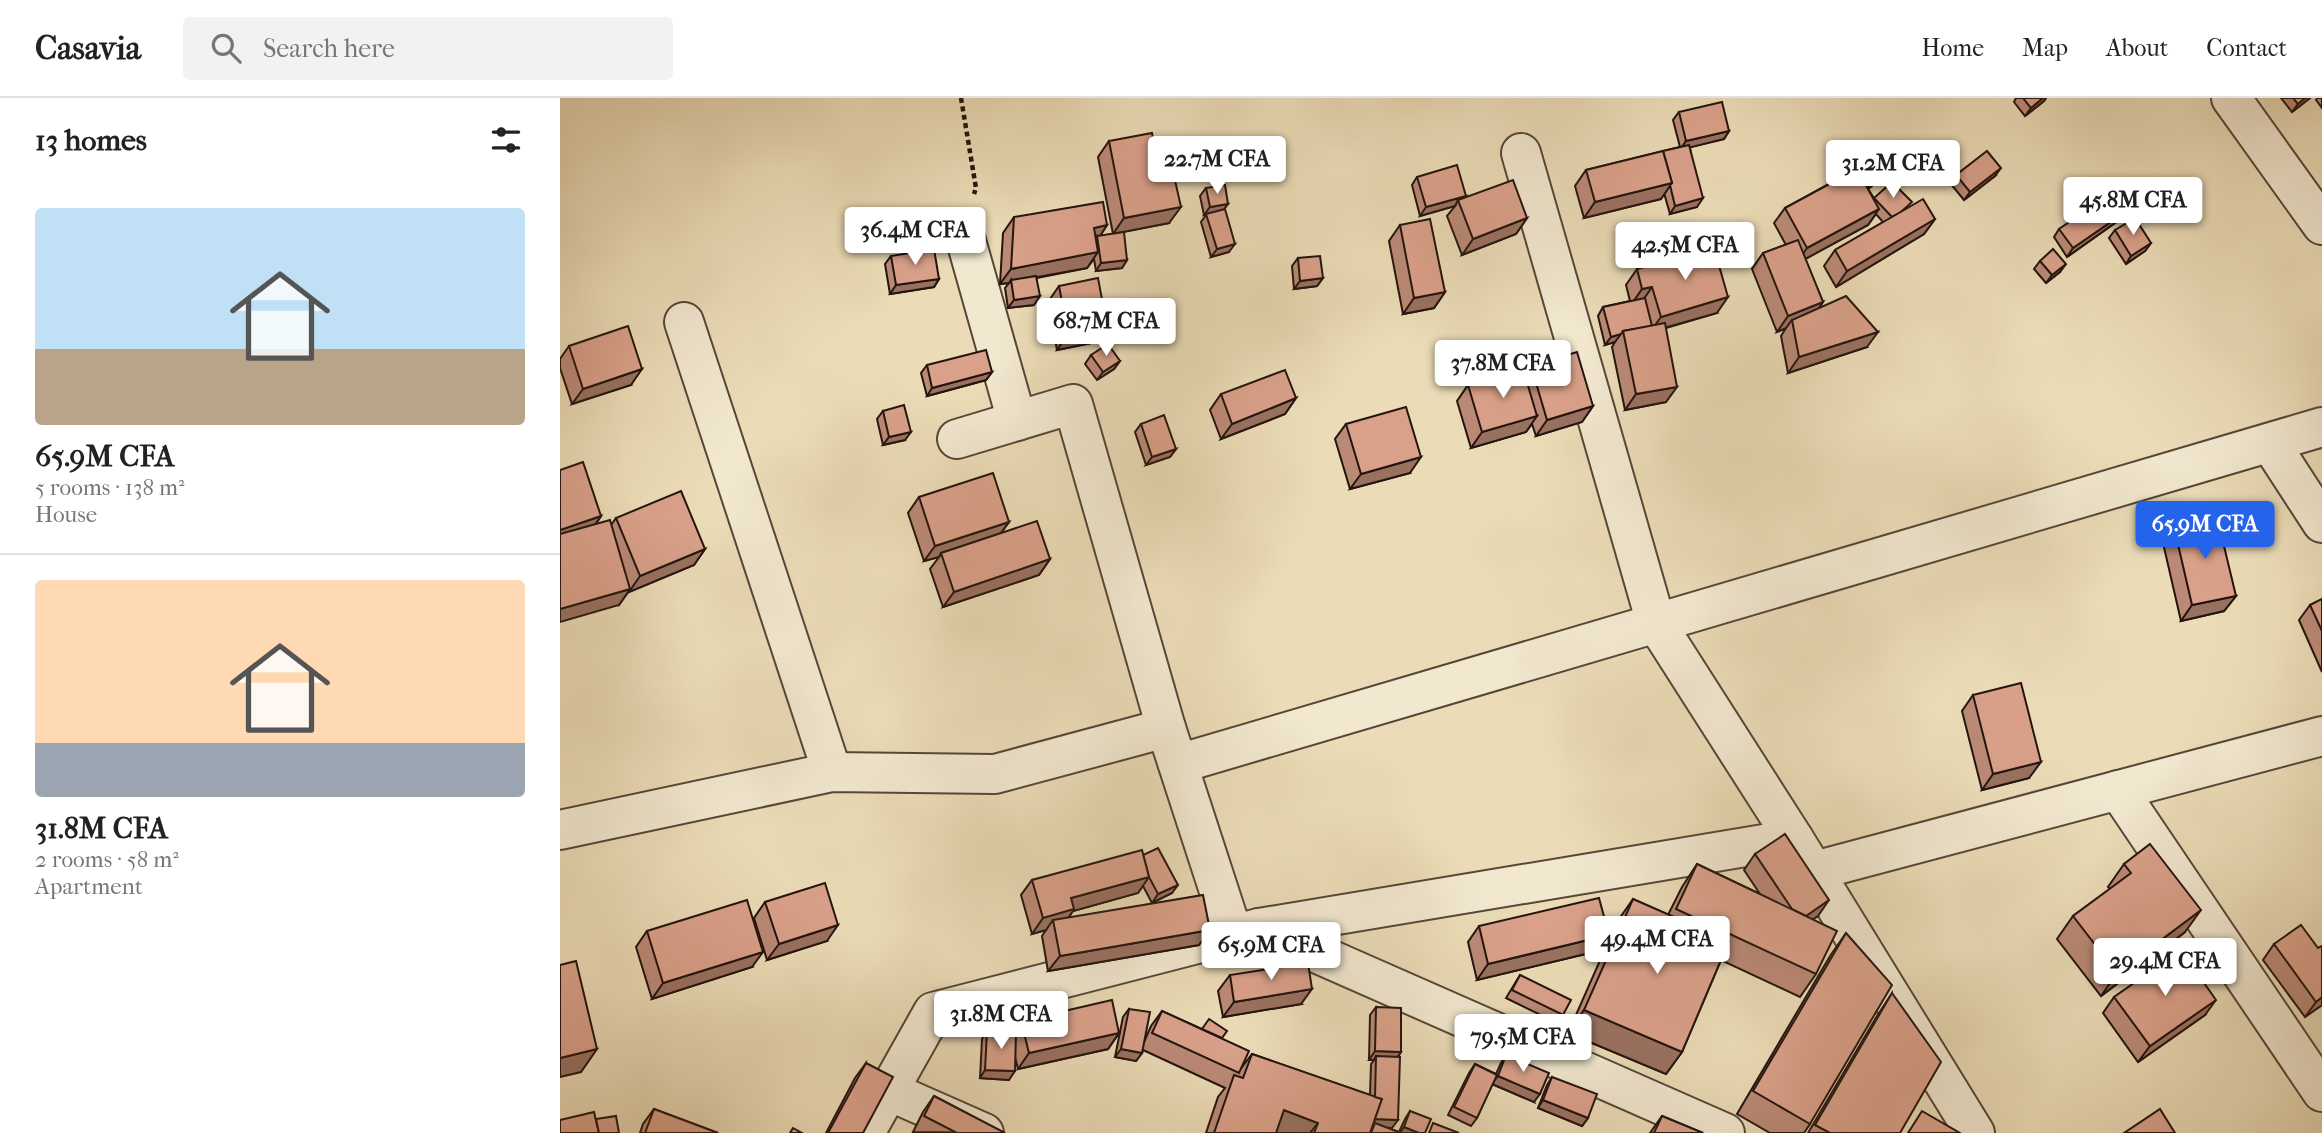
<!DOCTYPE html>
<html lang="en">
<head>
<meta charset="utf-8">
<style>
  body { margin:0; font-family:"IM FELL French Canon",serif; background:#f2f2f2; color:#222; height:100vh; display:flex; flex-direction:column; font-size:26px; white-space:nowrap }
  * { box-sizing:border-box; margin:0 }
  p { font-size:23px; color:#767676 }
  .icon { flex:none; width:38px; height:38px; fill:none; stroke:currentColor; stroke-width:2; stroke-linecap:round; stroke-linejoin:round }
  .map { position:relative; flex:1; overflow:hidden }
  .side { display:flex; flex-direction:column; background:#fff; width:560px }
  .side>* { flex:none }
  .price { position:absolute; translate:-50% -60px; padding:0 16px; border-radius:7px; background:#fff; color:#222; font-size:23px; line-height:46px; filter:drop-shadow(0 2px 4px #0008) }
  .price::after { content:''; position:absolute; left:50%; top:42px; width:21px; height:16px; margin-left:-10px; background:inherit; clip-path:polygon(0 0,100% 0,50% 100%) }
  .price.active { background:#2563eb; color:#fff }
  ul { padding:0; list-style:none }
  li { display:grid; align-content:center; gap:14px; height:371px; padding:0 35px }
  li+li { border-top:2px solid #e0e0e0 }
  li span { display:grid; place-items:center; height:217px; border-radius:7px; color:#555 }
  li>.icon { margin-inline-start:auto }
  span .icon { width:126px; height:126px; fill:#fffc; stroke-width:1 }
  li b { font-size:30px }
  h2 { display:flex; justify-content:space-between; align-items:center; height:84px; padding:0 35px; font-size:30px }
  header { display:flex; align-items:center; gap:42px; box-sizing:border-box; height:98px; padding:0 35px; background:#fff; border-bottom:2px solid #e0e0e0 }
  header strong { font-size:33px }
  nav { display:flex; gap:38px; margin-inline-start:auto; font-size:24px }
  .search { width:490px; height:63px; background:#f2f2f2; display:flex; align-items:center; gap:18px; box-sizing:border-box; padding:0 24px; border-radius:7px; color:#767676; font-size:26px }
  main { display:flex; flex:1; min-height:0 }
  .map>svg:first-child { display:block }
</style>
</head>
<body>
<header>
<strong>Casavia</strong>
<div class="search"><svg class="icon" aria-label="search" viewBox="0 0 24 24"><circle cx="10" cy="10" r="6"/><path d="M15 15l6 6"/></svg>Search here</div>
<nav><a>Home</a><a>Map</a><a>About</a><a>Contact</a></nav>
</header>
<main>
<section class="side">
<h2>13 homes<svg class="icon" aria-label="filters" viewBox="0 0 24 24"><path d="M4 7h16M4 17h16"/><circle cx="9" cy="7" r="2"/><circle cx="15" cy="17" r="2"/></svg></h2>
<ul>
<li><span style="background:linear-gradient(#bfe0f5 65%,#b9a48a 0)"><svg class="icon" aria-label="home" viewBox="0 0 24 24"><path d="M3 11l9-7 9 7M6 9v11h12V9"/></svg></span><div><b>65.9M CFA</b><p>5 rooms · 138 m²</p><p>House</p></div></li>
<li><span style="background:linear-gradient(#ffd9b3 75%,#9aa5b1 0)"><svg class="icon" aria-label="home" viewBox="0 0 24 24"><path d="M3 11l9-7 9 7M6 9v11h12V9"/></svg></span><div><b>31.8M CFA</b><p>2 rooms · 58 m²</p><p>Apartment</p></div></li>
</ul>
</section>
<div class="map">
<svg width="1762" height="1035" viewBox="0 0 1762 1035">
  <rect width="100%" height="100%" fill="#ebdcb7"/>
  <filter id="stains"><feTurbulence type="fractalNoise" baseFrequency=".00286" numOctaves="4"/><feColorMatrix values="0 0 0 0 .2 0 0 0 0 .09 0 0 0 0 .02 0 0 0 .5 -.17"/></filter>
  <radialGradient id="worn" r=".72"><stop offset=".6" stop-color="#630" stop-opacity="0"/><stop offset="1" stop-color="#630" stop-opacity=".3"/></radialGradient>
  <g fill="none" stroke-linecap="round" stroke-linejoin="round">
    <defs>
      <g id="minor">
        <polyline points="1671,0 1762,127"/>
        <polyline points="961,55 1096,525 1234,741 1415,1035"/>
        <polyline points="403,132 457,323"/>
        <polyline points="124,224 272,674"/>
        <polyline points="397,341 513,306 606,630 673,836"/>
        <polyline points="1710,345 1762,425"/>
        <polyline points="618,666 1762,329"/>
        <polyline points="1558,692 1762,994"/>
        <polyline points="0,732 272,674 435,676 606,630"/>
        <polyline points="1254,773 1762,638"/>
        <polyline points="699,830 1165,1035"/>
        <polyline points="329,993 424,1035"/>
        <polyline points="305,1035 373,914 699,830 1234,741"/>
      </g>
    </defs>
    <use href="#minor" stroke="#564638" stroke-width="42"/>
    <polyline stroke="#24140e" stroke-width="4.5" stroke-dasharray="5 3.5" stroke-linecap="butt" points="401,0 416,90 414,96"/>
    <use href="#minor" stroke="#f2e8d0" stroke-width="38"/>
  </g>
  <g fill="#bb8a77" stroke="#24140e" stroke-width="2">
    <polygon points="1456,0 1486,0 1484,3 1465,18 1454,4"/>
    <polygon points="1721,0 1750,0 1732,14"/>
    <polygon points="1757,0 1762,0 1762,10 1756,2"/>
    <polygon points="1119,14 1169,33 1164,41 1130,49 1137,109 1110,116 1104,95 1101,101 1024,120 1015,88 1026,72 1120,49 1113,22"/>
    <polygon points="549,43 609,125 557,135 567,162 562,170 536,173 534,161 527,170 477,180 474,207 448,210 445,190 449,185 440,186 443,135 454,119 547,127 540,138 553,136 538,59"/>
    <polygon points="1292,63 1317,84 1308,91 1314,100 1347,110 1375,121 1364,136 1276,189 1264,168 1275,152 1323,124 1316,116 1308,127 1245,161 1263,204 1259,210 1307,249 1228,275 1221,238 1226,230 1217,234 1192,171 1203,155 1226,147 1214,125 1225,110 1289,75 1286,71"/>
    <polygon points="1396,77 1435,78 1404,102 1390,85"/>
    <polygon points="857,79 904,100 967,120 956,136 902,157 887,118 895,108 860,118 852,87"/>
    <polygon points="646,90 668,106 664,111 669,154 651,159 641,124 646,117 644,117 640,98"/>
    <polygon points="1568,112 1562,120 1507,159 1494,139 1499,131"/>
    <polygon points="840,127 885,194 874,210 843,216 829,143"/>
    <polygon points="1555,132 1591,145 1585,153 1566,166 1549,140"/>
    <polygon points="331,158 379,181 374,189 330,196 325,166"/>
    <polygon points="738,160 763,180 757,188 734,191 732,168"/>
    <polygon points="1480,163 1500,174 1486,185 1474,171"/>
    <polygon points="1077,171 1157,215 1106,230 1106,304 1065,312 1052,249 1055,244 1045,247 1038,218 1043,209 1070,203 1066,187"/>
    <polygon points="499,188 547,228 536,244 497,252 488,204"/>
    <polygon points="9,248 71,287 12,306 0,270 0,261"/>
    <polygon points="531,257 560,263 554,271 537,282 525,266"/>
    <polygon points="367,267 432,274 426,282 367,298 361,275"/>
    <polygon points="971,268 1033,308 1022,324 976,338 972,326 966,334 911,350 897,303 908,287 965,277"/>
    <polygon points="661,296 736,300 725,316 661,341 650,312"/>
    <polygon points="323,313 345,342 323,347 317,321"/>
    <polygon points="581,326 616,351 610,359 586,367 575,334"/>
    <polygon points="786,326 850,375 790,391 775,341"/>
    <polygon points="0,372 41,418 36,426 51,427 56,420 145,451 134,467 69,494 69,493 59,507"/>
    <polygon points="359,399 449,424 441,435 490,461 479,477 383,509 370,471 379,459 364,463 348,415"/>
    <polygon points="1614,429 1676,498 1664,513 1621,523 1603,445"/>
    <polygon points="1762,501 1762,574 1739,522 1750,507"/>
    <polygon points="1413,597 1469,680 1422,692 1402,613"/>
    <polygon points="1195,756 1258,818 1253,821 1256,876 1240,899 1161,862 1122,954 1106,976 1008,935 1057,824 1073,801 1108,817 1122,789 1137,766 1200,796 1184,772"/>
    <polygon points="583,757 612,795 592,805 583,788 578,795 513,813 509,819 639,847 488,873 482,838 486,832 472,836 461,797 472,782"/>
    <polygon points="1564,766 1625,834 1541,898 1497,841 1513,818 1550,791 1548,789"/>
    <polygon points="205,804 267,843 207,862 194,820"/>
    <polygon points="919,828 1049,837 1038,853 917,882 908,844"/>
    <polygon points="87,833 192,869 92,901 76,849"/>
    <polygon points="1286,835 1250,1026 1244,1035 1210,1035 1177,1016 1270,858"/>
    <polygon points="1714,846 1758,850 1762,848 1762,907 1745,919 1703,862"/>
    <polygon points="670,877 741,906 663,919 658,893"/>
    <polygon points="960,877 1003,917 997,925 946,900"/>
    <polygon points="1332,895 1340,1035 1248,1035 1317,918"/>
    <polygon points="1554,899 1645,917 1578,964 1543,915"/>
    <polygon points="816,909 841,954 838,959 832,1030 827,1030 839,1034 845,1021 850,1013 865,1035 646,1035 658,999 665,990 583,952 582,955 576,963 555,959 563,919 569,911 584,944 591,928 602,913 662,940 679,973 692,956 810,997 811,966 814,962 809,962 810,917"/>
    <polygon points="461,923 559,935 548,951 458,971 455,959 449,982 420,980 422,941 427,933 454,934"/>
    <polygon points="946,957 974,1004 932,986 917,1020 911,1028 888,1017 909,975 915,966 936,976 941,965"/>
    <polygon points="306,965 303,1035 266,1035 295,980"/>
    <polygon points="992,979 1028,1020 1022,1028 978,1010 987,987"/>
    <polygon points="374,998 444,1035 353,1034 363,1014"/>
    <polygon points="94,1011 158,1035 80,1035 83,1026"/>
    <polygon points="1102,1018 1143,1035 1090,1035"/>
  </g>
  <g fill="#997161" stroke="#24140e" stroke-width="2">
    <polygon points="1483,0 1486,0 1484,3 1465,18 1471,10"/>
    <polygon points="1745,0 1750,0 1732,14 1738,6"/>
    <polygon points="1169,33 1164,41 1120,52 1126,43"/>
    <polygon points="1441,70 1435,78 1404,102 1410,94"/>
    <polygon points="1323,76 1317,84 1304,94 1310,86"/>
    <polygon points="1112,85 1101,101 1024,120 1035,104"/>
    <polygon points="906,98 900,106 898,102 895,108 860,118 866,109"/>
    <polygon points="1143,100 1137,109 1110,116 1115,108"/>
    <polygon points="668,106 662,114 644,117 650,109"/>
    <polygon points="621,109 609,125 553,136 564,120"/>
    <polygon points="1319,111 1308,127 1236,166 1247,150"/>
    <polygon points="1568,112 1562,120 1507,159 1513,150"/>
    <polygon points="967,120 956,136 902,157 913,141"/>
    <polygon points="1375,121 1364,136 1276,189 1287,173"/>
    <polygon points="547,127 538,141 537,138 534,143 534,130"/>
    <polygon points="1591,145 1585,153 1566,166 1571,158"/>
    <polygon points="675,146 669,154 651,159 657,151"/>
    <polygon points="538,154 527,170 451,184 451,182 449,185 440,186 451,171"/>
    <polygon points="567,162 562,170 536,173 541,165"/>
    <polygon points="1506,166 1500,174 1486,185 1492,177"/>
    <polygon points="763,180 757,188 734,191 740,183"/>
    <polygon points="379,181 374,189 330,196 336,187"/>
    <polygon points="1092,189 1081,205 1071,207 1082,191"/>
    <polygon points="885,194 874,210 843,216 854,200"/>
    <polygon points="480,198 474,207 448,210 454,202"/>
    <polygon points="1168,199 1157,215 1090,234 1101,219"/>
    <polygon points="1263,204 1252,220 1232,222 1226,230 1217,234 1228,218"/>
    <polygon points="547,228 536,244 497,252 508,236"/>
    <polygon points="1318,234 1307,249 1228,275 1239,259"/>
    <polygon points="1061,236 1055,244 1045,247 1051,239"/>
    <polygon points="560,263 554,271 537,282 543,274"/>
    <polygon points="82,271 71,287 12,306 23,291"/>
    <polygon points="432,274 426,282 367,298 372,290"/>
    <polygon points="1117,289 1106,304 1065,312 1076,296"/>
    <polygon points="736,300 725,316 661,341 672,326"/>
    <polygon points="1033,308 1022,324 976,338 987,322"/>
    <polygon points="977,318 966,334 911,350 922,334"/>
    <polygon points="351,334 345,342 323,347 329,339"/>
    <polygon points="616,351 610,359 586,367 592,359"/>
    <polygon points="861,359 850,375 790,391 801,376"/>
    <polygon points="41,418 30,434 0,444 0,432"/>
    <polygon points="449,424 438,439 381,455 379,459 364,463 375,448"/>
    <polygon points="145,451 134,467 69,494 80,478"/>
    <polygon points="490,461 479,477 383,509 394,494"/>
    <polygon points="70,491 59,507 0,524 0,511"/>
    <polygon points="1676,498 1664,513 1621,523 1632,507"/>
    <polygon points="1481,664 1469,680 1422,692 1433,676"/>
    <polygon points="589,779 578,795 513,813 503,827 493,822 486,832 472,836 483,820 511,800"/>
    <polygon points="618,787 612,795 592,805 598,796"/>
    <polygon points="1269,802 1258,818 1228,838 1239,822"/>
    <polygon points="1641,812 1625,834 1541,898 1557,875"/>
    <polygon points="278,827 267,843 207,862 219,846"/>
    <polygon points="650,832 639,847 488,873 500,858"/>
    <polygon points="1049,837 1038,853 917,882 928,866"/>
    <polygon points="203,854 192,869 92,901 103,885"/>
    <polygon points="752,891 741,906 663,919 674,904"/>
    <polygon points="1762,899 1762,907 1745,919 1756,904"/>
    <polygon points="1656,902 1645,917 1578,964 1590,948"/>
    <polygon points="1024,912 1122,954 1106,976 1008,935"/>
    <polygon points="559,935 548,951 458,971 469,955"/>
    <polygon points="37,951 21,974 0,979 0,960"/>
    <polygon points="561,951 582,955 576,963 555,959"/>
    <polygon points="815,953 841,954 835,962 816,958 814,962 809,962"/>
    <polygon points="425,972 455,973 449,982 420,980"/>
    <polygon points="938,978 980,996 974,1004 932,986"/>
    <polygon points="983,1002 1028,1020 1022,1028 978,1010"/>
    <polygon points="724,1012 758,1025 750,1035 708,1035"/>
    <polygon points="815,1021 838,1022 832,1030 813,1029"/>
    <polygon points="844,1029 859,1035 840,1035"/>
  </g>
  <g fill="#daa18a" stroke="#24140e" stroke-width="2">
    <polygon points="1463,0 1483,0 1471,10"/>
    <polygon points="1733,0 1745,0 1738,6"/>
    <polygon points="1162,4 1169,33 1126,43 1119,14"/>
    <polygon points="592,35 599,71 612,69 621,109 564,120 549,43"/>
    <polygon points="1129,47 1143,100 1115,108 1110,87 1112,85 1103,53"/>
    <polygon points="1304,52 1323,76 1310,86 1292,63"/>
    <polygon points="1103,53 1112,85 1035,104 1026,72"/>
    <polygon points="1427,53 1441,70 1410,94 1396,77"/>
    <polygon points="897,67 906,98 866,109 857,79"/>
    <polygon points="1297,71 1319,111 1247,150 1225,110"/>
    <polygon points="953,82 967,120 913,141 898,102"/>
    <polygon points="1332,84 1352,104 1341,114 1332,119 1314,100"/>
    <polygon points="665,87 668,106 650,109 646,90"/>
    <polygon points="1555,93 1568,112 1513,150 1499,131"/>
    <polygon points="1363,101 1375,121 1287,173 1275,152"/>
    <polygon points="543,104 547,127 534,130 538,154 451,171 454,119"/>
    <polygon points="665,111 675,146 657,151 646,116"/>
    <polygon points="1575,120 1591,145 1571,158 1555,132"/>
    <polygon points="870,121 885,194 854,200 840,127"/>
    <polygon points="564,134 567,162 541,165 537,138"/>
    <polygon points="1238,142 1263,204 1228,218 1203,155"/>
    <polygon points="1154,150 1168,199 1101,219 1092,189 1082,191 1077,171"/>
    <polygon points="374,151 379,181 336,187 331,158"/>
    <polygon points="1493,151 1506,166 1492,177 1480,163"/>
    <polygon points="760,158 763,180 740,183 738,160"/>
    <polygon points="476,178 480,198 454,202 451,182"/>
    <polygon points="538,180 547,228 508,236 499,188"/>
    <polygon points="1286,198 1318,234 1239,259 1232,222"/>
    <polygon points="1085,200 1092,228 1063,233 1061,236 1051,239 1043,209"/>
    <polygon points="1105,225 1117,289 1076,296 1063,233"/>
    <polygon points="68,228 82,271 23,291 9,248"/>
    <polygon points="548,246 560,263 543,274 531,257"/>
    <polygon points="426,252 432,274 372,290 367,267"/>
    <polygon points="1017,254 1033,308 987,322 971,268"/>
    <polygon points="963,271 977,318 922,334 908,287"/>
    <polygon points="725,272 736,300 672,326 661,296"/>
    <polygon points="344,307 351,334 329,339 323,313"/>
    <polygon points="846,309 861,359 801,376 786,326"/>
    <polygon points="604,317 616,351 592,359 581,326"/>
    <polygon points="23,364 41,418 0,432 0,372"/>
    <polygon points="433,375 449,424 375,448 359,399"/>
    <polygon points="121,393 145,451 80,478 56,420"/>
    <polygon points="1657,419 1676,498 1632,507 1614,429"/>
    <polygon points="50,422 70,491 0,511 0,436"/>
    <polygon points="477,423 490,461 394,494 381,455"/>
    <polygon points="1762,501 1762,533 1750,507"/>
    <polygon points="1461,585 1481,664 1433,676 1413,597"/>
    <polygon points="1225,736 1269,802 1246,818 1232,811 1195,756"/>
    <polygon points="1590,746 1641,812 1557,875 1513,818 1571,775 1564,766"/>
    <polygon points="598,750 618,787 598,796 589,779 583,757"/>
    <polygon points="582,752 589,779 511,800 514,811 483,820 472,782"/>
    <polygon points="1137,766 1277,833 1256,876 1116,811"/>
    <polygon points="265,785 278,827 219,846 205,804"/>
    <polygon points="643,797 650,832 500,858 493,822"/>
    <polygon points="1039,800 1049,837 928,866 919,828"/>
    <polygon points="1073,801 1169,843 1122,954 1024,912"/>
    <polygon points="187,802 203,854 103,885 87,833"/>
    <polygon points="1741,827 1758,850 1762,848 1762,899 1756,904 1714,846"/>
    <polygon points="1286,835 1332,887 1250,1026 1193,993"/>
    <polygon points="1621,852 1656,902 1590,948 1554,899"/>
    <polygon points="16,863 37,951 0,960 0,867"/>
    <polygon points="748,865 752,891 674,904 670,877"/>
    <polygon points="960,877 1011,902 1003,917 952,892"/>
    <polygon points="1332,895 1381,964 1340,1035 1270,1035 1255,1027"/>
    <polygon points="552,902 559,935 469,955 461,923"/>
    <polygon points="816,909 841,910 841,954 815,953"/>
    <polygon points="569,911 590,914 582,955 561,951"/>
    <polygon points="602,913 689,953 679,975 592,935"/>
    <polygon points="649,921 667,933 662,940 642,931"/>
    <polygon points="427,933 456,934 455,973 425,972"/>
    <polygon points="692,956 822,1001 810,1035 754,1035 758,1025 724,1012 716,1035 654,1035 674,977 683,980"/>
    <polygon points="946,957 989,975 980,996 938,978"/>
    <polygon points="816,958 840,959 838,1022 815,1021 822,1001 815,999"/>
    <polygon points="306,965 333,979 303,1035 268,1035"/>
    <polygon points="915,966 937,977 917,1020 894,1009"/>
    <polygon points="992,979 1037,996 1028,1020 983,1002"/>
    <polygon points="374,998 445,1035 397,1035 364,1018"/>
    <polygon points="94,1011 158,1035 85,1035"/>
    <polygon points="1600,1011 1615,1035 1564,1035"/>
    <polygon points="850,1013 871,1021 865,1035 859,1035 844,1029"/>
    <polygon points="1362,1013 1400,1035 1348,1035"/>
    <polygon points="34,1014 39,1035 0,1035 0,1022"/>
    <polygon points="56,1018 59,1035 39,1035 36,1021"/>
    <polygon points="1102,1018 1143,1035 1094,1035"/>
    <polygon points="815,1025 841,1035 811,1035"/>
    <polygon points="873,1025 899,1035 869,1035"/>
    <polygon points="233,1030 242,1035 230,1035"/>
  </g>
  <rect width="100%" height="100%" filter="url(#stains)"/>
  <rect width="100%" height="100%" fill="url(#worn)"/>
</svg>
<b class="price" style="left:657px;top:98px">22.7M CFA</b>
<b class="price" style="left:1333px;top:102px">31.2M CFA</b>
<b class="price" style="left:1573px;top:139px">45.8M CFA</b>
<b class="price" style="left:355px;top:169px">36.4M CFA</b>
<b class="price" style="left:1125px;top:184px">42.5M CFA</b>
<b class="price" style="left:546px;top:260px">68.7M CFA</b>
<b class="price" style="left:943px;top:302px">37.8M CFA</b>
<b class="price active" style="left:1645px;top:463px">65.9M CFA</b>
<b class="price" style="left:1097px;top:878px">49.4M CFA</b>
<b class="price" style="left:711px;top:884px">65.9M CFA</b>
<b class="price" style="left:1605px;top:900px">29.4M CFA</b>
<b class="price" style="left:441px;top:953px">31.8M CFA</b>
<b class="price" style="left:963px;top:976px">79.5M CFA</b>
</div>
</main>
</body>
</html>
